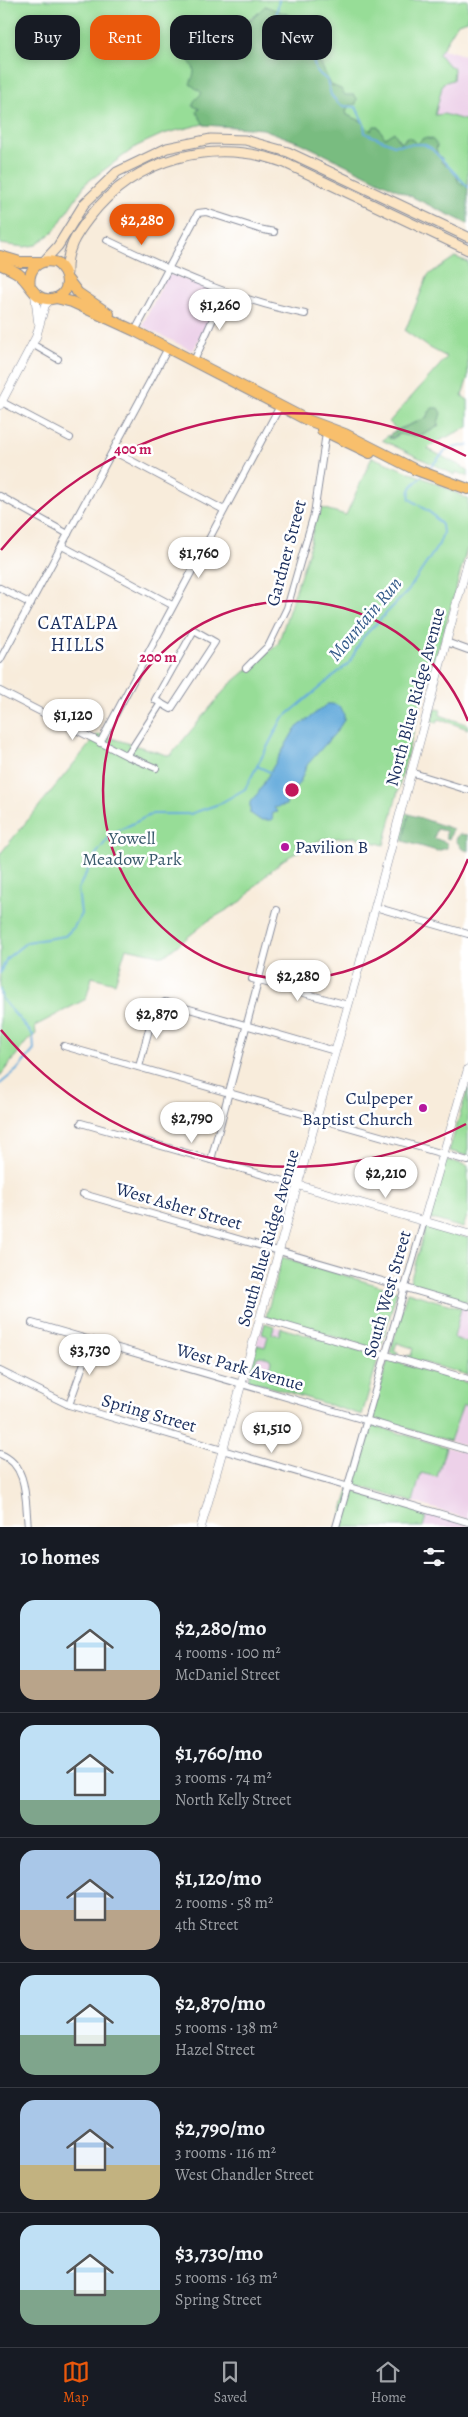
<!DOCTYPE html>
<html lang="en">
<head>
<meta charset="utf-8">
<style>
  body { margin:0; font-family:Alegreya,serif; background:#242831; color:#f1f3f6; height:100vh; display:flex; flex-direction:column; font-size:19px; white-space:nowrap }
  * { box-sizing:border-box; margin:0 }
  p { font-size:16px; color:#9ea1a6 }
  .icon { flex:none; width:28px; height:28px; fill:none; stroke:currentColor; stroke-width:2; stroke-linecap:round; stroke-linejoin:round }
  .map { position:relative; height:1527px; overflow:hidden }
  .panel { display:flex; flex-direction:column; background:#171b24; flex:1 }
  .panel>* { flex:none }
  .hud { position:absolute; left:15px; top:15px; width:439px; height:45px; display:flex; gap:10px }
  .price { position:absolute; translate:-50% -42px; padding:0 11px; border-radius:18px; background:#fff; color:#222; font-size:16px; line-height:32px; filter:drop-shadow(0 1px 2px #0008) }
  .price::after { content:''; position:absolute; left:50%; top:30px; width:15px; height:11px; margin-left:-8px; background:inherit; clip-path:polygon(0 0,100% 0,50% 100%) }
  .price.active { background:#ea580c; color:#fff }
  ul { padding:0; list-style:none }
  li { display:flex; align-items:center; gap:15px; height:125px; padding:0 20px }
  li+li { border-top:1px solid #363941 }
  li span { display:grid; place-items:center; flex:none; width:140px; height:100px; border-radius:15px; color:#555 }
  li>.icon { margin-inline-start:auto }
  span .icon { width:60px; height:60px; fill:#fffc; stroke-width:1 }
  li b { font-size:21px }
  h2 { display:flex; justify-content:space-between; align-items:center; height:60px; padding:0 20px; font-size:21px }
  .chip { padding:0 18px; border-radius:15px; background:#171b24; box-shadow:0 2px 8px #0003; font-size:18px; line-height:45px }
  .chip.active { background:#ea580c; color:#fff }
  .tabs { display:flex; justify-content:space-around; align-items:center; height:70px; border-top:1px solid #363941; background:#171b24; font-size:14px; color:#9ea1a6 }
  .tabs a { display:grid; justify-items:center; gap:2px }
  .tabs .active { color:#ea580c }
  .map>svg:first-child { display:block }
</style>
</head>
<body>
<div class="map">
<svg width="468" height="1527" viewBox="0 0 468 1527">
  <rect width="100%" height="100%" fill="#fff"/>
  <filter id="ink" filterUnits="userSpaceOnUse"><feTurbulence type="fractalNoise" baseFrequency=".02" numOctaves="2"/><feDisplacementMap in="SourceGraphic" scale="10" xChannelSelector="R" yChannelSelector="G"/><feConvolveMatrix kernelMatrix="1 2 1 2 8 2 1 2 1" color-interpolation-filters="sRGB"/></filter>
  <filter id="wash" filterUnits="userSpaceOnUse"><feTurbulence type="fractalNoise" baseFrequency=".0096" numOctaves="4" result="noise"/><feDisplacementMap in="SourceGraphic" scale="20" xChannelSelector="R" yChannelSelector="G"/><feGaussianBlur stdDeviation="1.12" result="paint"/><feColorMatrix in="noise" values="0 0 0 0 0 0 0 0 0 0 0 0 0 0 0 0 0 1.4 0 .05"/><feComposite in="paint" operator="in"/></filter>
  <g filter="url(#wash)">
    <rect width="100%" height="100%" fill="#f8ecdb"/>
    <g fill="#edd1e9">
      <polygon points="442,49 468,56 468,121 444,114 435,115 443,83 453,80 454,68 447,65 439,54"/>
      <polygon points="167,275 173,275 216,291 219,295 218,303 193,351 142,326"/>
      <polygon points="461,1308 468,1309 468,1343 454,1339"/>
      <polygon points="262,1323 285,1329 268,1388 246,1381"/>
      <polygon points="463,1404 468,1406 468,1447 450,1441"/>
      <polygon points="446,1447 468,1453 468,1519 413,1502 421,1473 437,1477"/>
      <polygon points="427,1513 467,1525 467,1527 423,1527"/>
    </g>
    <g fill="#97dd97" stroke="#59867a" fill-rule="evenodd">
      <path d="M0,0H468V20L458,23L439,54L447,64L454,68L453,80L443,83L435,115L444,114L468,121V185L459,183L457,175L441,161L432,139L428,138L417,144L406,137L402,144L399,138L385,139L373,129L371,131L361,121L347,115L346,111L349,105C343,92 331,85 320,74C300,54 281,34 264,10L243,23L245,39L228,52L195,65L204,92L201,107L207,123L163,134L137,146L86,183L54,231L36,245L24,247L0,244Z"/>
      <path d="M455,257L468,262V377L462,396L468,400V427L434,443L428,449L468,470V477L456,472L455,475L382,440L389,435L392,439L400,434C414,438 427,435 439,425L429,411L426,418L397,430L389,422L447,357L430,348L405,331L428,275Z"/>
      <polygon points="372,457 438,484 468,499 468,545 446,624 422,698 384,845 355,837 322,839 283,860 264,877 242,901 208,921 164,956 126,948 115,983 92,977 86,999 35,1026 36,1034 28,1040 0,1076 0,854 98,734 170,756 228,686 278,644 308,553 318,507 346,515"/>
      <polygon points="437,709 441,710 440,715 468,725 468,729 439,719 437,723 432,721 434,710"/>
      <polygon points="405,813 409,814 403,841 399,838"/>
      <polygon points="468,1088 468,1156 449,1151"/>
      <polygon points="449,1160 468,1166 468,1213 463,1228 429,1218 445,1161"/>
      <polygon points="426,1227 468,1238 467,1302 409,1285"/>
      <polygon points="282,1257 397,1291 380,1350 266,1317"/>
      <polygon points="407,1292 461,1308 454,1338 468,1343 468,1375 407,1358 408,1355 411,1356 413,1348 397,1343 394,1351 398,1352 397,1355 390,1353"/>
      <path d="M265,1323L274,1326L272,1334L279,1335L281,1328L379,1356L362,1415L248,1380L257,1345L265,1347L268,1336L262,1334ZM261,1356L269,1358L271,1361L268,1373L254,1369L257,1357Z"/>
      <polygon points="388,1360 468,1383 468,1406 463,1405 450,1441 371,1418"/>
      <polygon points="369,1424 446,1447 437,1477 421,1473 413,1502 352,1484"/>
      <polygon points="349,1490 427,1513 423,1527 338,1527"/>
    </g>
    <g fill="#79bc80" stroke="#4a766f">
      <path d="M265,6L297,18L299,23L296,30H282V33L317,56L331,85L341,89L345,95H354L357,98L356,104L349,105L346,111L347,115L361,121L371,131L374,126H378L385,138L394,132L401,144L408,136L417,144L423,138L432,139L437,145L436,153L442,158L441,162C450,168 455,171 459,183L468,185V224L303,144L263,129L204,125L196,111L200,109L193,106L194,101L202,93L190,84C194,74 197,70 188,60L189,52L193,50L206,57L207,52L213,48C219,53 223,51 229,47L228,38L240,35L232,28V24L236,21L252,19Z"/>
      <path d="M432,408H438L441,413L437,427C425,435 413,438 400,434L389,439L391,433L426,418Z"/>
      <polygon points="409,814 453,829 449,839 446,838 446,831 437,829 434,838 447,843 447,848 437,851 403,841"/>
      <polygon points="459,834 468,835 468,851 462,849 456,840"/>
    </g>
    <path fill="#66acdc" stroke="#406e9d" d="M327,704C338,703 345,708 344,720L337,731L307,765L300,782L287,797L286,805L274,808L278,812L273,813L272,820H260L250,813V802L258,793L295,729Z"/>
    <g fill="none" stroke-linecap="round" stroke-linejoin="round">
      <g stroke="#66acdc" stroke-width="2">
        <polyline points="279,0 275,23 281,33 312,56 316,71 327,80 331,95 338,103 343,106 356,107 364,124 365,133 394,145 423,144 431,148 468,187"/>
        <polyline points="428,470 447,449 468,445"/>
        <polyline points="257,766 270,772"/>
        <path d="M0,973L7,958L27,942L65,936L74,927L81,914L78,889L96,854L112,834L152,814H190L219,804L245,789L282,719L349,663L363,637L408,591L439,544L443,533L442,525L432,514L410,499C407,488 415,483 423,475"/>
        <polyline points="0,990 2,999 33,1035 34,1050 17,1070 0,1084"/>
      </g>
    </g>
  </g>
  <g filter="url(#ink)">
    <g fill="none" stroke-linecap="round" stroke-linejoin="round">
      <defs>
        <g id="minor">
          <path d="M107,240C171,271 235,300 305,314"/>
          <polyline points="135,331 198,213 206,212 259,229 274,232"/>
          <polyline points="32,344 58,359"/>
          <polyline points="194,361 225,292"/>
          <polyline points="0,401 70,438"/>
          <polyline points="113,451 224,510"/>
          <polyline points="0,496 68,534"/>
          <polyline points="62,546 172,605"/>
          <polyline points="0,588 31,604"/>
          <polygon points="194,630 215,642 171,709 155,700"/>
          <polyline points="446,642 468,650"/>
          <polyline points="0,660 168,348"/>
          <polyline points="246,668 269,645 287,608 314,514 326,433"/>
          <polyline points="0,691 127,756 156,768"/>
          <polyline points="100,743 280,406"/>
          <polyline points="127,756 161,703"/>
          <polyline points="410,772 468,790"/>
          <polyline points="375,907 468,934"/>
          <polyline points="252,979 348,1005"/>
          <polyline points="64,1046 468,1161"/>
          <polyline points="139,1067 154,1010 165,1002 335,1051"/>
          <polyline points="81,1123 298,1185"/>
          <polyline points="211,1160 277,910"/>
          <polyline points="83,1194 468,1306"/>
          <polyline points="260,1318 468,1379"/>
          <polyline points="32,1323 468,1450"/>
          <polyline points="0,1371 69,1405 468,1522"/>
          <polyline points="69,1405 92,1340"/>
          <path d="M0,1454C29,1465 25,1501 28,1527"/>
          <polyline points="336,1527 424,1221"/>
        </g>
        <g id="tertiary">
          <polyline points="35,294 38,321"/>
          <polyline points="0,405 36,337 45,305 51,299"/>
          <polyline points="298,1185 468,1234"/>
          <polyline points="424,1221 468,1069"/>
          <polyline points="201,1527 356,978 468,561"/>
        </g>
        <g id="secondary">
          <polyline points="44,261 58,246 84,204 117,172 167,148 211,139 245,140 288,152 468,237"/>
          <path d="M67,273C66,250 75,236 89,218C136,157 213,137 285,163L468,250"/>
        </g>
        <g id="primary">
          <polyline points="0,256 20,262 41,262"/>
          <path d="M0,264C7,268 15,270 21,276C31,285 35,301 51,299C72,297 71,271 55,262C38,258 27,270 30,287"/>
          <polyline points="68,280 78,293 109,314"/>
          <polyline points="56,298 72,302 135,331 305,419 345,434 414,469 468,489"/>
          <polyline points="322,430 370,453"/>
        </g>
      </defs>
      <use href="#minor" stroke="#8a8e9c" stroke-width="8"/>
      <use href="#tertiary" stroke="#8a8e9c" stroke-width="9"/>
      <use href="#secondary" stroke="#8a8e9c" stroke-width="11"/>
      <use href="#primary" stroke="#8a8e9c" stroke-width="12"/>
      <use href="#minor" stroke="#fff" stroke-width="6"/>
      <use href="#tertiary" stroke="#fff" stroke-width="8"/>
      <use href="#secondary" stroke="#fce5c4" stroke-width="9"/>
      <use href="#primary" stroke="#f8bf6c" stroke-width="10"/>
    </g>
  </g>
  <g fill="none" stroke="#c2185b" stroke-width="2.5">
    <path d="M468 859A189 189 0 1 1 468 721"/>
    <path d="M466 1124A377 377 0 0 1 1 1030M1 550A377 377 0 0 1 466 456"/>
  </g>
  <g fill="#b5179e" stroke="#fff" stroke-width="2">
    <circle cx="285" cy="847" r="5"/>
    <circle cx="423" cy="1108" r="5"/>
  </g>
  <g text-anchor="middle" dominant-baseline="central" stroke-width="5" stroke-linejoin="round" paint-order="stroke">
    <g font-size="18" fill="#1b2f5e" stroke="#fff">
      <text transform="translate(286 553) rotate(-75)">Gardner Street</text>
      <text transform="translate(415 697) rotate(-75)">North Blue Ridge Avenue</text>
      <text transform="translate(179 1206) rotate(16)">West Asher Street</text>
      <text transform="translate(268 1238) rotate(-74)">South Blue Ridge Avenue</text>
      <text transform="translate(387 1294) rotate(-74)">South West Street</text>
      <text transform="translate(240 1367) rotate(16)">West Park Avenue</text>
      <text transform="translate(149 1413) rotate(16)">Spring Street</text>
    </g>
    <g font-size="18" fill="#3a5a6c" stroke="#fff">
      <text x="132" y="838">Yowell<tspan x="132" dy="21">Meadow Park</tspan></text>
    </g>
    <g font-size="18" fill="#1b2f5e" stroke="#fff" text-anchor="start">
      <text x="295" y="847">Pavilion B</text>
      <text x="413" y="1098" text-anchor="end">Culpeper<tspan x="413" dy="21">Baptist Church</tspan></text>
    </g>
    <g font-size="19" font-style="italic" fill="#355b8a" stroke="#fff">
      <text transform="translate(365 619) rotate(-50)">Mountain Run</text>
    </g>
    <g font-size="19" letter-spacing="1" fill="#1b2f5e" stroke="#fff">
      <text x="78" y="623">CATALPA<tspan x="78" dy="22">HILLS</tspan></text>
    </g>
  </g>
  <circle cx="292" cy="790" r="8" fill="#c2185b" stroke="#fff" stroke-width="2.5"/>
  <g font-size="15" text-anchor="middle" font-weight="bold" fill="#c2185b" stroke="#fff" stroke-width="5" stroke-linejoin="round" paint-order="stroke">
    <text x="133" y="454">400 m</text>
    <text x="158" y="662">200 m</text>
  </g>
</svg>
<b class="price active" style="left:142px;top:246px">$2,280</b>
<b class="price" style="left:220px;top:331px">$1,260</b>
<b class="price" style="left:199px;top:579px">$1,760</b>
<b class="price" style="left:73px;top:741px">$1,120</b>
<b class="price" style="left:298px;top:1002px">$2,280</b>
<b class="price" style="left:157px;top:1040px">$2,870</b>
<b class="price" style="left:192px;top:1144px">$2,790</b>
<b class="price" style="left:386px;top:1199px">$2,210</b>
<b class="price" style="left:90px;top:1376px">$3,730</b>
<b class="price" style="left:272px;top:1454px">$1,510</b>
<div class="hud">
<a class="chip">Buy</a>
<a class="chip active">Rent</a>
<a class="chip">Filters</a>
<a class="chip">New</a>
</div>
</div>
<section class="panel">
<h2>10 homes<svg class="icon" aria-label="filters" viewBox="0 0 24 24"><path d="M4 7h16M4 17h16"/><circle cx="9" cy="7" r="2"/><circle cx="15" cy="17" r="2"/></svg></h2>
<ul>
<li><span style="background:linear-gradient(#bfe0f5 70%,#b9a48a 0)"><svg class="icon" aria-label="home" viewBox="0 0 24 24"><path d="M3 11l9-7 9 7M6 9v11h12V9"/></svg></span><div><b>$2,280/mo</b><p>4 rooms · 100 m²</p><p>McDaniel Street</p></div></li>
<li><span style="background:linear-gradient(#bfe0f5 75%,#7fa58c 0)"><svg class="icon" aria-label="home" viewBox="0 0 24 24"><path d="M3 11l9-7 9 7M6 9v11h12V9"/></svg></span><div><b>$1,760/mo</b><p>3 rooms · 74 m²</p><p>North Kelly Street</p></div></li>
<li><span style="background:linear-gradient(#a9c7e8 60%,#b9a48a 0)"><svg class="icon" aria-label="home" viewBox="0 0 24 24"><path d="M3 11l9-7 9 7M6 9v11h12V9"/></svg></span><div><b>$1,120/mo</b><p>2 rooms · 58 m²</p><p>4th Street</p></div></li>
<li><span style="background:linear-gradient(#bfe0f5 60%,#7fa58c 0)"><svg class="icon" aria-label="home" viewBox="0 0 24 24"><path d="M3 11l9-7 9 7M6 9v11h12V9"/></svg></span><div><b>$2,870/mo</b><p>5 rooms · 138 m²</p><p>Hazel Street</p></div></li>
<li><span style="background:linear-gradient(#a9c7e8 65%,#c2b280 0)"><svg class="icon" aria-label="home" viewBox="0 0 24 24"><path d="M3 11l9-7 9 7M6 9v11h12V9"/></svg></span><div><b>$2,790/mo</b><p>3 rooms · 116 m²</p><p>West Chandler Street</p></div></li>
<li><span style="background:linear-gradient(#bfe0f5 65%,#7fa58c 0)"><svg class="icon" aria-label="home" viewBox="0 0 24 24"><path d="M3 11l9-7 9 7M6 9v11h12V9"/></svg></span><div><b>$3,730/mo</b><p>5 rooms · 163 m²</p><p>Spring Street</p></div></li>
</ul>
</section>
<nav class="tabs">
<a class="active"><svg class="icon" aria-label="map" viewBox="0 0 24 24"><path d="M3 6l6-2 6 2 6-2v14l-6 2-6-2-6 2zM9 4v14M15 6v14"/></svg>Map</a>
<a><svg class="icon" aria-label="saved" viewBox="0 0 24 24"><path d="M7 4h10v16l-5-4-5 4z"/></svg>Saved</a>
<a><svg class="icon" aria-label="home" viewBox="0 0 24 24"><path d="M3 11l9-7 9 7M6 9v11h12V9"/></svg>Home</a>
</nav>
</body>
</html>
